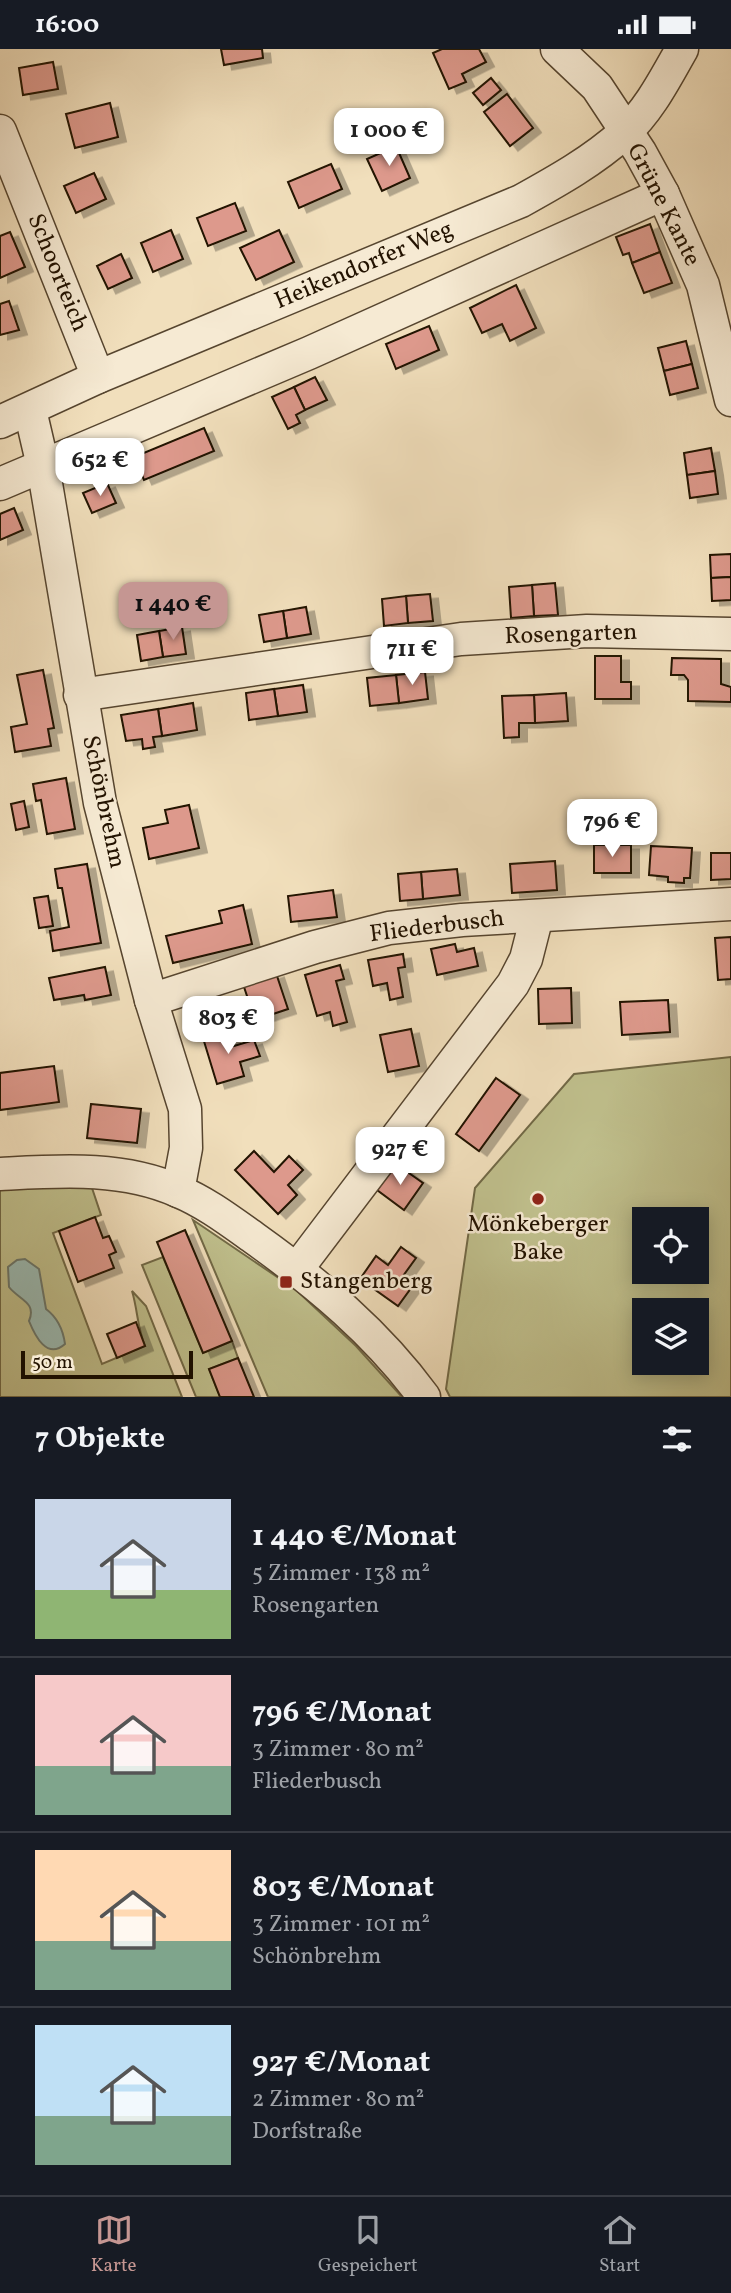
<!DOCTYPE html>
<html lang="de">
<head>
<meta charset="utf-8">
<style>
  body { margin:0; font-family:Vollkorn,serif; background:#20242c; color:#f1f3f6; height:100vh; display:flex; flex-direction:column; font-size:26px; white-space:nowrap }
  * { box-sizing:border-box; margin:0 }
  p { font-size:23px; color:#9ea1a6 }
  .icon { flex:none; width:38px; height:38px; fill:none; stroke:currentColor; stroke-width:2; stroke-linecap:round; stroke-linejoin:round }
  .map { position:relative; height:1348px; overflow:hidden }
  .side { display:flex; flex-direction:column; background:#171b24; flex:1 }
  .side>* { flex:none }
  .controls { position:absolute; left:632px; top:1158px; display:grid; gap:14px }
  .controls a { display:grid; place-items:center; width:77px; height:77px; border-radius:0px; background:#171b24; box-shadow:0 4px 18px #0003; font-size:35px }
  .scale { position:absolute; left:21px; bottom:18px; width:172px; box-sizing:border-box; padding-left:7px; border:4px solid #221200; border-top:0; font-size:19px; line-height:24px; white-space:nowrap; color:#221200; -webkit-text-stroke:5px #f6ead3; paint-order:stroke }
  .price { position:absolute; translate:-50% -60px; padding:0 16px; border-radius:14px; background:#fff; color:#222; font-size:23px; line-height:46px; filter:drop-shadow(0 2px 4px #0008) }
  .price::after { content:''; position:absolute; left:50%; top:42px; width:21px; height:16px; margin-left:-10px; background:inherit; clip-path:polygon(0 0,100% 0,50% 100%) }
  .price.active { background:#c59692; color:#111 }
  ul { padding:0; list-style:none }
  li { display:flex; align-items:center; gap:21px; height:175px; padding:0 35px }
  li+li { border-top:2px solid #363941 }
  li span { display:grid; place-items:center; flex:none; width:196px; height:140px; border-radius:0px; color:#555 }
  li>.icon { margin-inline-start:auto }
  span .icon { width:84px; height:84px; fill:#fffc; stroke-width:1 }
  li b { font-size:30px }
  h2 { display:flex; justify-content:space-between; align-items:center; height:84px; padding:0 35px; font-size:30px }
  .status { display:flex; justify-content:space-between; align-items:center; height:49px; padding:0 35px; background:#171b24; direction:ltr }
  .status svg { height:19px; fill:currentColor }
  .tabs { display:flex; justify-content:space-around; align-items:center; height:98px; border-top:2px solid #363941; background:#171b24; font-size:19px; color:#9ea1a6 }
  .tabs a { display:grid; justify-items:center; gap:4px }
  .tabs .active { color:#c59692 }
  .map>svg:first-child { display:block }
</style>
</head>
<body>
<div class="status"><b>16:00</b><svg viewBox="0 0 49 12"><path d="M0 12V9h3v3zM5 12V6h3v6zM10 12V3h3v9zM15 12V0h3v12zM26 1h20v11H26zM47 4h2v5h-2z"/></svg></div>
<div class="map">
<svg width="731" height="1348" viewBox="0 0 731 1348">
  <defs>
    <filter id="shadow"><feDropShadow dx="8" dy="4.5" stdDeviation="0" flood-color="#0004"/></filter>
  </defs>
  <rect width="100%" height="100%" fill="#f1dfbc"/>
  <filter id="stains"><feTurbulence type="fractalNoise" baseFrequency=".00286" numOctaves="4"/><feColorMatrix values="0 0 0 0 .2 0 0 0 0 .09 0 0 0 0 .02 0 0 0 .5 -.17"/></filter>
  <radialGradient id="worn" r=".72"><stop offset=".6" stop-color="#630" stop-opacity="0"/><stop offset="1" stop-color="#630" stop-opacity=".3"/></radialGradient>
  <g fill="#c0c08d" stroke="#716946" stroke-width="2" fill-rule="evenodd">
    <path d="M731,1008V1348H450L446,1340L475,1139L574,1025ZM644,1171H696V1223H644ZM644,1262H696V1314H644Z"/>
    <path d="M83,1137L92,1139L101,1166L53,1184L102,1315L145,1297C137,1278 138,1262 132,1242L146,1257L182,1348H0V1140Z"/>
    <polygon points="193,1171 295,1240 356,1297 402,1348 268,1348"/>
    <polygon points="163,1208 203,1304 232,1292 238,1309 209,1320 220,1348 196,1348 142,1216"/>
  </g>
  <path fill="#9bbcb5" stroke="#6b786d" stroke-width="2" d="M25,1210L39,1220L46,1260C58,1269 63,1280 65,1295C47,1311 35,1287 29,1272C37,1253 19,1251 9,1238L8,1218L17,1211Z"/>
  <g fill="#dd998c" stroke="#221200" stroke-width="2" filter="url(#shadow)">
    <polygon points="221,0 262,0 263,9 224,16"/>
    <polygon points="442,0 479,0 486,13 462,25 466,33 449,40 433,4"/>
    <polygon points="53,13 58,40 23,46 19,19"/>
    <polygon points="491,29 501,41 483,56 473,44"/>
    <polygon points="507,45 533,79 510,97 484,63"/>
    <polygon points="110,54 118,88 75,99 66,65"/>
    <polygon points="396,97 410,129 382,142 367,110"/>
    <polygon points="331,115 342,140 299,159 288,133"/>
    <polygon points="94,124 106,150 76,164 64,137"/>
    <polygon points="235,154 246,182 208,197 197,169"/>
    <polygon points="650,175 660,203 632,214 629,204 623,206 616,188"/>
    <polygon points="171,181 183,210 153,223 141,194"/>
    <polygon points="279,181 294,213 256,231 240,199"/>
    <polygon points="10,183 25,218 0,229 0,187"/>
    <polygon points="660,203 672,234 644,244 632,214"/>
    <polygon points="121,205 132,229 108,240 97,217"/>
    <polygon points="516,236 536,279 510,292 502,275 482,284 470,259"/>
    <polygon points="9,252 19,281 0,286 0,255"/>
    <polygon points="429,277 439,301 396,320 386,295"/>
    <polygon points="686,292 692,315 664,322 658,299"/>
    <polygon points="692,315 698,339 670,346 664,322"/>
    <polygon points="315,328 327,351 305,361 294,338"/>
    <polygon points="294,338 305,361 296,366 300,374 288,380 272,348"/>
    <polygon points="204,379 214,402 144,431 134,408"/>
    <polygon points="711,399 715,422 687,426 684,404"/>
    <polygon points="715,422 718,445 690,449 687,426"/>
    <polygon points="107,434 116,454 92,464 83,444"/>
    <polygon points="14,459 23,481 0,491 0,465"/>
    <polygon points="731,505 731,528 711,529 710,506"/>
    <polygon points="731,528 731,551 712,552 711,529"/>
    <polygon points="555,534 558,566 534,567 532,536"/>
    <polygon points="532,536 534,567 511,569 509,538"/>
    <polygon points="430,545 433,572 408,574 406,547"/>
    <polygon points="406,547 408,574 384,577 382,550"/>
    <polygon points="306,558 311,585 287,589 283,562"/>
    <polygon points="283,562 287,589 264,593 259,566"/>
    <polygon points="182,578 186,605 163,608 159,582"/>
    <polygon points="159,582 163,608 141,612 137,586"/>
    <polygon points="595,607 621,607 621,633 631,633 631,650 595,650"/>
    <polygon points="672,609 721,610 721,635 731,638 731,653 688,652 688,631 684,626 671,626"/>
    <polygon points="43,621 54,679 48,680 51,697 15,703 11,678 27,675 17,626"/>
    <polygon points="425,623 428,650 399,654 396,626"/>
    <polygon points="396,626 399,654 370,657 367,629"/>
    <polygon points="303,636 307,663 278,667 274,640"/>
    <polygon points="274,640 278,667 249,671 246,644"/>
    <polygon points="566,644 568,672 535,674 534,646"/>
    <polygon points="534,646 535,674 519,674 519,688 504,689 502,647"/>
    <polygon points="193,654 197,681 162,687 158,660"/>
    <polygon points="158,660 162,687 153,688 155,698 143,700 142,690 126,692 121,666"/>
    <polygon points="66,729 75,780 47,785 41,751 36,752 33,735"/>
    <polygon points="24,752 29,778 16,781 11,755"/>
    <polygon points="189,756 199,799 149,810 143,779 168,774 165,761"/>
    <rect x="594" y="796" width="37" height="28"/>
    <polygon points="651,797 692,799 690,829 684,829 684,834 668,833 668,828 649,826"/>
    <polygon points="711,804 731,804 731,830 711,831"/>
    <polygon points="555,812 557,841 512,844 510,815"/>
    <polygon points="87,815 101,894 53,902 50,882 69,878 62,839 58,839 55,820"/>
    <polygon points="457,820 460,846 423,850 421,823"/>
    <polygon points="421,823 423,850 400,852 398,825"/>
    <polygon points="333,841 337,868 291,873 288,847"/>
    <polygon points="48,847 53,877 39,879 34,849"/>
    <polygon points="243,856 252,895 173,914 166,887 222,874 219,862"/>
    <polygon points="731,888 731,930 718,931 715,889"/>
    <polygon points="455,895 457,903 474,899 478,917 437,926 431,900"/>
    <polygon points="403,905 405,918 398,919 403,948 390,951 387,934 373,937 368,911"/>
    <polygon points="340,916 344,930 336,932 347,973 333,977 330,963 317,967 305,926"/>
    <polygon points="105,918 111,946 85,951 84,946 54,951 49,929"/>
    <polygon points="276,924 288,960 255,971 243,935"/>
    <polygon points="571,939 572,974 539,975 538,940"/>
    <polygon points="668,951 670,983 622,986 620,953"/>
    <polygon points="411,980 419,1017 388,1023 380,986"/>
    <polygon points="230,981 234,997 254,991 260,1007 240,1013 244,1027 217,1035 203,989"/>
    <polygon points="54,1017 59,1053 0,1061 0,1024"/>
    <polygon points="496,1029 520,1046 479,1102 456,1085"/>
    <polygon points="91,1055 141,1060 137,1094 87,1089"/>
    <polygon points="254,1102 274,1123 289,1107 303,1121 288,1136 297,1146 278,1165 235,1121"/>
    <polygon points="396,1115 423,1134 404,1161 377,1141"/>
    <polygon points="95,1168 103,1189 109,1187 116,1203 109,1206 114,1219 78,1233 59,1182"/>
    <polygon points="185,1181 232,1292 203,1304 157,1193"/>
    <polygon points="401,1198 416,1209 403,1227 414,1235 398,1257 360,1230 376,1207 388,1216"/>
    <polygon points="136,1273 145,1297 117,1309 107,1285"/>
    <polygon points="238,1309 254,1348 220,1348 209,1320"/>
  </g>
  <g fill="none" stroke-linecap="round" stroke-linejoin="round">
    <defs>
      <g id="minor">
        <polyline points="557,0 597,38 640,103 663,145 703,236 731,351"/>
        <polyline points="0,82 98,328"/>
        <polyline points="30,361 43,417 100,754 151,951 185,1060 186,1099 178,1142"/>
        <path d="M0,373L98,328L521,152C557,132 593,112 624,84C649,62 666,28 682,0"/>
        <polyline points="0,435 309,304 663,145"/>
        <polyline points="80,646 461,590 587,582 731,585"/>
        <polyline points="151,951 315,898 389,879 462,871 731,855"/>
        <path d="M0,1125C59,1122 122,1117 178,1142C205,1153 230,1172 254,1189C317,1234 378,1285 424,1348"/>
        <polyline points="297,1220 513,935 526,910 537,867"/>
      </g>
    </defs>
    <use href="#minor" stroke="#56452f" stroke-width="35"/>
    <use href="#minor" stroke="#f6ead3" stroke-width="32"/>
  </g>
  <g fill="#8f2418" stroke="#f6ead3" stroke-width="2.5">
    <circle cx="538" cy="1150" r="7"/>
    <rect x="279" y="1226" width="14" height="14" rx="3.5"/>
  </g>
  <g text-anchor="middle" dominant-baseline="central" stroke-width="5" stroke-linejoin="round" paint-order="stroke">
    <g font-size="24" fill="#221200" stroke="#f6ead3">
      <text transform="translate(663 156) rotate(63)">Grüne Kante</text>
      <text transform="translate(364 217) rotate(-23)">Heikendorfer Weg</text>
      <text transform="translate(57 224) rotate(68)">Schoorteich</text>
      <text transform="translate(571 586) rotate(-2)">Rosengarten</text>
      <text transform="translate(103 753) rotate(78)">Schönbrehm</text>
      <text transform="translate(437 878) rotate(-7)">Fliederbusch</text>
    </g>
    <g font-size="24" fill="#221200" stroke="#f6ead3">
      <text x="538" y="1176">Mönkeberger<tspan x="538" dy="28">Bake</tspan></text>
      <text x="300" y="1233" text-anchor="start">Stangenberg</text>
    </g>
  </g>
  <rect width="100%" height="100%" filter="url(#stains)"/>
  <rect width="100%" height="100%" fill="url(#worn)"/>
</svg>
<div class="controls">
<a><svg class="icon" aria-label="locate" viewBox="0 0 24 24"><circle cx="12" cy="12" r="6"/><path d="M12 2v4M12 18v4M2 12h4M18 12h4"/></svg></a>
<a><svg class="icon" aria-label="layers" viewBox="0 0 24 24"><path d="M12 4l9 5-9 5-9-5zM3 14l9 5 9-5"/></svg></a>
</div>
<div class="scale">50 m</div>
<b class="price" style="left:389px;top:119px">1 000 €</b>
<b class="price" style="left:100px;top:449px">652 €</b>
<b class="price active" style="left:173px;top:593px">1 440 €</b>
<b class="price" style="left:412px;top:638px">711 €</b>
<b class="price" style="left:612px;top:810px">796 €</b>
<b class="price" style="left:228px;top:1007px">803 €</b>
<b class="price" style="left:400px;top:1138px">927 €</b>
</div>
<section class="side">
<h2>7 Objekte<svg class="icon" aria-label="filters" viewBox="0 0 24 24"><path d="M4 7h16M4 17h16"/><circle cx="9" cy="7" r="2"/><circle cx="15" cy="17" r="2"/></svg></h2>
<ul>
<li><span style="background:linear-gradient(#c9d6e8 65%,#8fb573 0)"><svg class="icon" aria-label="home" viewBox="0 0 24 24"><path d="M3 11l9-7 9 7M6 9v11h12V9"/></svg></span><div><b>1 440 €/Monat</b><p>5 Zimmer · 138 m²</p><p>Rosengarten</p></div></li>
<li><span style="background:linear-gradient(#f6c9c9 65%,#7fa58c 0)"><svg class="icon" aria-label="home" viewBox="0 0 24 24"><path d="M3 11l9-7 9 7M6 9v11h12V9"/></svg></span><div><b>796 €/Monat</b><p>3 Zimmer · 80 m²</p><p>Fliederbusch</p></div></li>
<li><span style="background:linear-gradient(#ffd9b3 65%,#7fa58c 0)"><svg class="icon" aria-label="home" viewBox="0 0 24 24"><path d="M3 11l9-7 9 7M6 9v11h12V9"/></svg></span><div><b>803 €/Monat</b><p>3 Zimmer · 101 m²</p><p>Schönbrehm</p></div></li>
<li><span style="background:linear-gradient(#bfe0f5 65%,#7fa58c 0)"><svg class="icon" aria-label="home" viewBox="0 0 24 24"><path d="M3 11l9-7 9 7M6 9v11h12V9"/></svg></span><div><b>927 €/Monat</b><p>2 Zimmer · 80 m²</p><p>Dorfstraße</p></div></li>
</ul>
</section>
<nav class="tabs">
<a class="active"><svg class="icon" aria-label="map" viewBox="0 0 24 24"><path d="M3 6l6-2 6 2 6-2v14l-6 2-6-2-6 2zM9 4v14M15 6v14"/></svg>Karte</a>
<a><svg class="icon" aria-label="saved" viewBox="0 0 24 24"><path d="M7 4h10v16l-5-4-5 4z"/></svg>Gespeichert</a>
<a><svg class="icon" aria-label="home" viewBox="0 0 24 24"><path d="M3 11l9-7 9 7M6 9v11h12V9"/></svg>Start</a>
</nav>
</body>
</html>
